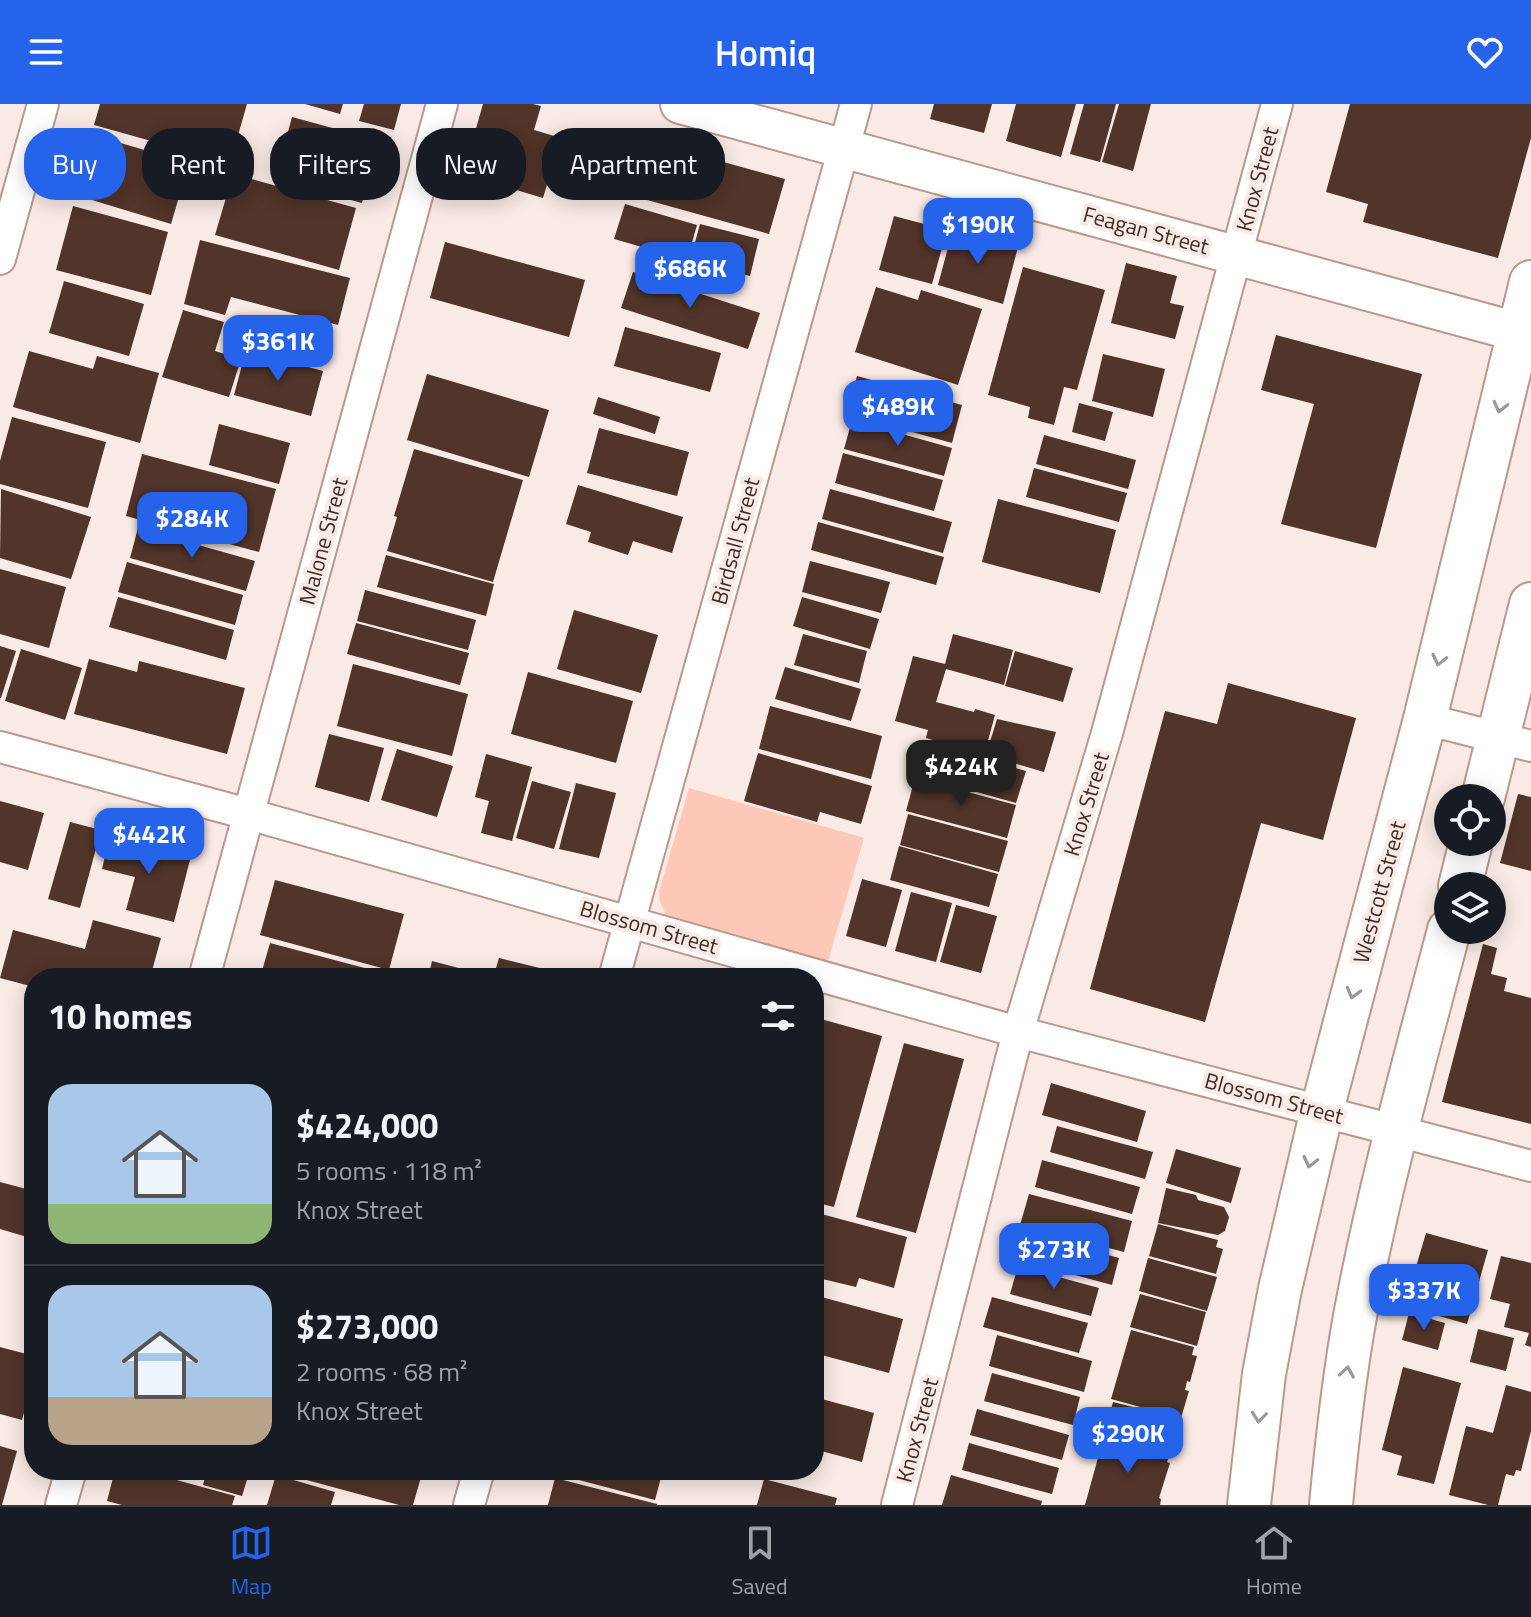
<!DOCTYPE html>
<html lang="en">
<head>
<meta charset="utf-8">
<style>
  body { margin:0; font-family:"Titillium Web",sans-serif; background:#20242c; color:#f1f3f6; height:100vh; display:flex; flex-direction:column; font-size:30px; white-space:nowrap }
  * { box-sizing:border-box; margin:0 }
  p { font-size:26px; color:#9ea1a6 }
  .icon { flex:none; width:44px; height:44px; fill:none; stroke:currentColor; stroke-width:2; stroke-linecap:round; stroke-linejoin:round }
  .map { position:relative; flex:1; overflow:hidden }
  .drawer { position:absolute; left:24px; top:864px; width:800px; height:512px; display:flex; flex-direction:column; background:#171b24; border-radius:32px; box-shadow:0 4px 20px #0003 }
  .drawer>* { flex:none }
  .hud { position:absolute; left:24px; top:24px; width:800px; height:72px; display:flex; gap:16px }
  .tools { position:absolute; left:1434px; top:680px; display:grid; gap:16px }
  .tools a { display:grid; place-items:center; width:72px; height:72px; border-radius:50%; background:#171b24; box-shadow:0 4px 20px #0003; font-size:40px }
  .price { position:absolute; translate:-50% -68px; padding:0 18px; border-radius:16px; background:#2563eb; color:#fff; font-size:26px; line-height:52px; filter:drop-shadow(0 2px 4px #0008) }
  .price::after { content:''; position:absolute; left:50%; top:48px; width:24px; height:18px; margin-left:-12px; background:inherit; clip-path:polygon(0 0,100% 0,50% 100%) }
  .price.current { background:#222; color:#fff }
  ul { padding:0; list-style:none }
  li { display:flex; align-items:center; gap:24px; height:200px; padding:0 24px }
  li+li { border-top:2px solid #363941 }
  li span { display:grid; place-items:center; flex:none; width:224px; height:160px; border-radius:24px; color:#555 }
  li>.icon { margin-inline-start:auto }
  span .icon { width:96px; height:96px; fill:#fffc; stroke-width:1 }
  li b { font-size:34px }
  h2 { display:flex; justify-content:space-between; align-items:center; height:96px; padding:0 24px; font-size:34px }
  .tag { padding:0 28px; border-radius:32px; background:#171b24; box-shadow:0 4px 20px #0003; font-size:28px; line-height:72px }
  .tag.current { background:#2563eb; color:#fff }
  header { display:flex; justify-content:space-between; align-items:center; height:104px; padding:0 24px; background:#2563eb; color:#fff; font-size:36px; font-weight:600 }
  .dock { display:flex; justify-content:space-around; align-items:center; height:112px; border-top:2px solid #363941; background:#171b24; font-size:22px; color:#9ea1a6 }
  .dock a { display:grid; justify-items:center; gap:4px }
  .dock .current { color:#2563eb }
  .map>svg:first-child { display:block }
</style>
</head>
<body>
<header><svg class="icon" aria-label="menu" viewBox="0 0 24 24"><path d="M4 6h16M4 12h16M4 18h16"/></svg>Homiq<svg class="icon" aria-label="heart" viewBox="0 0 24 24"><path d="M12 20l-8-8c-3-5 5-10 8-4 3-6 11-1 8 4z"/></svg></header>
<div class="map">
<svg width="1531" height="1401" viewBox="0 0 1531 1401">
  <rect width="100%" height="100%" fill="#faeae5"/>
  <polygon fill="#fdc8b7" points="689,684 864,734 827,861 667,813 660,798 659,788"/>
  <g fill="#51342a">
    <polygon points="100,0 247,0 230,59 94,21"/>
    <polygon points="305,0 343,0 340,10"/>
    <polygon points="364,0 401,0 394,26 359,17"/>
    <polygon points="483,0 533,0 541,2 534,26 561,34 543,94 463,70"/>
    <polygon points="934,0 992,0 984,29 930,15"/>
    <polygon points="1016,0 1076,0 1061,53 1006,37"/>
    <polygon points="1084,0 1116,0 1100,58 1070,50"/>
    <polygon points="1119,0 1151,0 1133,67 1102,58"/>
    <polygon points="1350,0 1531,0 1531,34 1498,154 1363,118 1368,100 1326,88"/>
    <polygon points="292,13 384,38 377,64 285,39"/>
    <polygon points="100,33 189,59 171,120 82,93"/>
    <polygon points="662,41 785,75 769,130 647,96"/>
    <polygon points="291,52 369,73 362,99 283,78"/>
    <polygon points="233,70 356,104 339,166 215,131"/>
    <polygon points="625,100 697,121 687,156 614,135"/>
    <polygon points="73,102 168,128 151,191 56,166"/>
    <polygon points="894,112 947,126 932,180 879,166"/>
    <polygon points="700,120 759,135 750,172 690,157"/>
    <polygon points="953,125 1018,143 1003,200 938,181"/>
    <polygon points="200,136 350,174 338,221 231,193 225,211 184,200"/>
    <polygon points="445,138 585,176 569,233 430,194"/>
    <polygon points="1126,159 1177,172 1170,199 1184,202 1175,235 1111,219"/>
    <polygon points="1023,163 1105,186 1077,286 1064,283 1054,321 1028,314 1030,303 988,291"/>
    <polygon points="633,168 760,209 748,245 621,204"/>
    <polygon points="64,177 144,200 129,252 49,229"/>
    <polygon points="876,183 918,196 921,186 982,205 958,281 855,248"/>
    <polygon points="183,206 224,218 215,247 241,255 229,293 162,273"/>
    <polygon points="625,223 721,249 710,288 614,262"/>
    <polygon points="1276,231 1422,270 1376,444 1281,420 1314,300 1261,286"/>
    <polygon points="246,246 323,267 311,312 234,291"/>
    <polygon points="29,247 93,265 97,252 159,269 140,339 13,303"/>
    <polygon points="1103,250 1165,265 1153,313 1092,297"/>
    <polygon points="427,270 549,306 529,373 407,336"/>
    <polygon points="857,272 962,301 952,339 847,310"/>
    <polygon points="598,293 660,313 655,330 593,310"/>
    <polygon points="1079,299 1113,308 1105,337 1072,328"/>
    <polygon points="12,313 106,338 88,404 0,380 0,357"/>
    <polygon points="852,316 952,344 944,372 844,345"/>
    <polygon points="219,320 290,339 279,380 209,361"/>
    <polygon points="599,324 689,348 677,392 587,369"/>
    <polygon points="1044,331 1136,356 1128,385 1036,360"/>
    <polygon points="414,345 523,376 493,478 387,447 397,413 394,412"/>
    <polygon points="843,349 943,376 934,407 835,379"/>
    <polygon points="142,350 276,385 259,448 126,412"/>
    <polygon points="1034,364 1127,389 1119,418 1026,393"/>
    <polygon points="578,381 683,413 672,449 633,437 628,451 588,438 591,428 566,420"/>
    <polygon points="1,385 91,413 71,475 0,454"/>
    <polygon points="830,385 952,418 943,449 822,415"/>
    <polygon points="998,395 1116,426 1100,489 982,458"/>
    <polygon points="818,418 944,453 936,481 811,446"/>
    <polygon points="138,424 255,457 246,487 130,454"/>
    <polygon points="386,451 494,480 486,512 377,483"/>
    <polygon points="810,457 890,478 881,509 802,488"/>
    <polygon points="127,458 243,491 235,521 118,488"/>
    <polygon points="0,465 66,483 49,544 0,530"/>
    <polygon points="365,486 476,516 468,546 357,517"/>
    <polygon points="118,493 234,526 226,556 109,523"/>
    <polygon points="802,493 879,515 870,545 793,522"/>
    <polygon points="574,506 658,531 641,589 557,565"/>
    <polygon points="356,519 469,549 460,581 347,550"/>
    <polygon points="803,530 867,547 859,579 794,561"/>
    <polygon points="953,530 1013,546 1004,581 946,565 936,598 974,608 975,605 995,611 984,651 926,634 928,626 895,617 913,552 945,560"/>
    <polygon points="0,542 16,547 1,594 0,594"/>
    <polygon points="21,545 82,564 65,616 5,597"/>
    <polygon points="1015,547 1073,564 1063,598 1005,582"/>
    <polygon points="89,555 137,568 139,557 245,584 227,650 74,610"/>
    <polygon points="353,560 468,590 452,652 337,622"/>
    <polygon points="785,563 861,585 851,617 775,595"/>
    <polygon points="528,568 633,597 616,659 511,630"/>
    <polygon points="1228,579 1356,614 1323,736 1261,719 1205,918 1090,885 1165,607 1217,620"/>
    <polygon points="770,602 882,632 871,675 759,645"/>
    <polygon points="997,615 1056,628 1044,668 986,651"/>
    <polygon points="329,630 384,644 369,698 315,683"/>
    <polygon points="925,639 1026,667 1016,699 916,671"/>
    <polygon points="397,645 453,662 437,713 381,696"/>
    <polygon points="758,649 872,682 861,720 820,708 817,718 744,697"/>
    <polygon points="486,650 532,663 512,737 481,729 489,697 475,693"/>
    <polygon points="915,674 1016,701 1007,734 906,707"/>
    <polygon points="532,677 571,688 554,745 516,734"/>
    <polygon points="576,679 616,689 599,754 559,745"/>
    <polygon points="1518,690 1531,693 1531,767 1500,759"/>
    <polygon points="0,697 44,709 28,766 0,758"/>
    <polygon points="908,710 1008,737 999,768 900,741"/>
    <polygon points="70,718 101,726 80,804 48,795"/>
    <polygon points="110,732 191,752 174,818 126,806 135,773 102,765"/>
    <polygon points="899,742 998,770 989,803 890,776"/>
    <polygon points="862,775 902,786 886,843 846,832"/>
    <polygon points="275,776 404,810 389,866 260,831"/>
    <polygon points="911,788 952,799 936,858 895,847"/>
    <polygon points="956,801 997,812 981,869 940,858"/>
    <polygon points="93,816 161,834 150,874 34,874 34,883 0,874 13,826 85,845"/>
    <polygon points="270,839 376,867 374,874 260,874"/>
    <polygon points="1483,840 1497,844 1491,870 1507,874 1504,887 1531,894 1531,1020 1442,998"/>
    <polygon points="499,854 544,865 542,874 493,874"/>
    <polygon points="432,857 493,873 493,874 428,874"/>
    <polygon points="821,915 882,932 834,1103 814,1098 814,940"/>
    <polygon points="904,939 964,955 916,1129 856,1113"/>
    <polygon points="1051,979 1146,1007 1137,1038 1042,1011"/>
    <polygon points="34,1010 34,1035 27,1033"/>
    <polygon points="1057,1022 1153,1048 1145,1075 1050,1048"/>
    <polygon points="1176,1045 1241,1064 1231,1099 1166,1079"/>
    <polygon points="1042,1056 1140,1083 1132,1110 1035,1083"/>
    <polygon points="0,1078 34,1087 34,1135 0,1125"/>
    <polygon points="1166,1084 1196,1091 1198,1096 1224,1103 1229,1113 1225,1127 1218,1131 1158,1119"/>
    <polygon points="1029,1090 1132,1117 1124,1148 1020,1121"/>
    <polygon points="814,1108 907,1133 894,1184 859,1174 856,1183 814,1173"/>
    <polygon points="1158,1120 1218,1136 1216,1143 1223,1145 1216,1170 1149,1152"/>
    <polygon points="1024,1128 1119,1154 1112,1181 1016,1155"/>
    <polygon points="1426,1129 1488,1146 1467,1220 1432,1210 1436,1198 1408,1190"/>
    <polygon points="1501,1152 1531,1159 1531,1243 1525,1241 1529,1229 1504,1223 1510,1200 1490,1195"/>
    <polygon points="1148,1154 1217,1173 1207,1207 1139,1187"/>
    <polygon points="1018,1162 1099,1184 1091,1212 1010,1190"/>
    <polygon points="1140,1190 1206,1208 1197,1242 1130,1223"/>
    <polygon points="814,1191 903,1215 889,1269 814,1249"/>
    <polygon points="992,1193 1088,1219 1079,1249 983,1223"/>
    <polygon points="1409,1209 1445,1219 1438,1246 1402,1236"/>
    <polygon points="1478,1225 1514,1234 1506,1267 1470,1258"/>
    <polygon points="1131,1226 1194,1243 1192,1251 1197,1252 1190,1278 1187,1277 1185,1286 1189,1287 1181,1314 1111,1295"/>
    <polygon points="997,1231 1092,1257 1084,1288 989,1262"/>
    <polygon points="0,1243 34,1252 34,1272 22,1316 0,1310"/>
    <polygon points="1403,1263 1461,1279 1434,1380 1397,1371 1402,1352 1382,1346"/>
    <polygon points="992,1269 1080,1293 1073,1321 984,1297"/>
    <polygon points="1506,1281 1531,1288 1531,1327 1521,1367 1516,1366 1514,1372 1506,1370 1498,1401 1488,1401 1449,1391 1466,1322 1493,1329"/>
    <polygon points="814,1293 874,1309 862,1358 814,1345"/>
    <polygon points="1113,1298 1177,1314 1172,1341 1168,1346 1105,1330"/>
    <polygon points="977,1305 1069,1331 1062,1356 970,1331"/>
    <polygon points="1104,1332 1170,1350 1167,1358 1170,1359 1159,1394 1161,1395 1160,1401 1085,1401"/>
    <polygon points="969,1339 1059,1364 1052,1390 962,1366"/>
    <polygon points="0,1342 17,1347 2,1401 0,1401"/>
    <polygon points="115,1366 164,1366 174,1369 173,1375 235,1392 232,1401 122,1401 107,1397"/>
    <polygon points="207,1366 250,1366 242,1392 203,1381"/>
    <polygon points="306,1366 423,1366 413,1401 399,1401 303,1375"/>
    <polygon points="557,1366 663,1366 655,1396 556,1370"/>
    <polygon points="276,1371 335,1388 331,1401 267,1401"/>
    <polygon points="951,1371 1042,1397 1041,1401 942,1401"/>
    <polygon points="555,1374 657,1400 657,1401 548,1401"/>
    <polygon points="764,1375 837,1394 835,1401 757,1401"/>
  </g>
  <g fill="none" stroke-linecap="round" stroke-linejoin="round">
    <defs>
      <g id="minor">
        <polyline points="0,155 43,0"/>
        <polyline points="1425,615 1531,642"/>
        <polyline points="0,643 248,710 1018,928 1531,1062"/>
        <polyline points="204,874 442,0"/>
        <polyline points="614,874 856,0"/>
        <polyline points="61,1401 71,1366"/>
        <polyline points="469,1401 479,1366"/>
        <polyline points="897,1401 1018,928 1107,629 1277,0"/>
      </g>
      <polyline id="tertiary" points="680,0 1518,228"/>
      <g id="secondary">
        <polyline points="1483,694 1531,500"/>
        <polyline points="1460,782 1471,738"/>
        <polyline points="1249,1401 1264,1270 1280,1185 1322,1006 1425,615 1531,178"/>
        <path d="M1331,1401C1337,1336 1344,1271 1356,1207C1380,1079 1416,952 1449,826"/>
      </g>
    </defs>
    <use href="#minor" stroke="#bb988c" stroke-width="34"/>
    <use href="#tertiary" stroke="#bb988c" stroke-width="42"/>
    <use href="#secondary" stroke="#bb988c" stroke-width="46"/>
    <use href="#minor" stroke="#fff" stroke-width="30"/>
    <use href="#tertiary" stroke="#fff" stroke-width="38"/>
    <use href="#secondary" stroke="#fff" stroke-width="42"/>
  </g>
  <defs><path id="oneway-chevron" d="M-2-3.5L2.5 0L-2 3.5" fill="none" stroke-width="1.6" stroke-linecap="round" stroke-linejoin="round" transform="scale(2)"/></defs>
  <g stroke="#9e9694">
    <use href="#oneway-chevron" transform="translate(1500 303) rotate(104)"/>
    <use href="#oneway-chevron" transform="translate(1439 556) rotate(103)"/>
    <use href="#oneway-chevron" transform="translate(1353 889) rotate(105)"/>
    <use href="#oneway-chevron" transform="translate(1310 1058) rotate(103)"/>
    <use href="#oneway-chevron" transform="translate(1347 1268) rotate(-81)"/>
    <use href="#oneway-chevron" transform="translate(1259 1313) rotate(96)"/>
  </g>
  <g text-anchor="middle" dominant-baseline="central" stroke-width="8" stroke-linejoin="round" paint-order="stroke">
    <g font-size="22" fill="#3c2e29" stroke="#faeae5">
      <text transform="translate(1257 75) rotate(-75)">Knox Street</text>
      <text transform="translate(1146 126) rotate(15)">Feagan Street</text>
      <text transform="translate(323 437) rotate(-75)">Malone Street</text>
      <text transform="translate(735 437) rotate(-75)">Birdsall Street</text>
      <text transform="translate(1086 700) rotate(-73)">Knox Street</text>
      <text transform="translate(1379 788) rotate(-75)">Westcott Street</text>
      <text transform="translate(649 823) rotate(16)">Blossom Street</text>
      <text transform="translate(1274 994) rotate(15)">Blossom Street</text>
      <text transform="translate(917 1326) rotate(-75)">Knox Street</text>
    </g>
  </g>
</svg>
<div class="tools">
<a><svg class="icon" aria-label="locate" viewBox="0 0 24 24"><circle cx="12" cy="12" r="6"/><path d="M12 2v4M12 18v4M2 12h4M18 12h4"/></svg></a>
<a><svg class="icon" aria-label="layers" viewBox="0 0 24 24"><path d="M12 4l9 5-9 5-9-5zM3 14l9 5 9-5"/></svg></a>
</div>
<b class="price" style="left:978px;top:162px">$190K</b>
<b class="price" style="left:690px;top:206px">$686K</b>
<b class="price" style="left:278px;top:279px">$361K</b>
<b class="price" style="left:898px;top:344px">$489K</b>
<b class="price" style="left:192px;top:456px">$284K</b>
<b class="price current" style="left:961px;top:704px">$424K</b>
<b class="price" style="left:149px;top:772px">$442K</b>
<b class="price" style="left:1054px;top:1187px">$273K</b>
<b class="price" style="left:1424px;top:1228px">$337K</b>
<b class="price" style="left:1128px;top:1371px">$290K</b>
<div class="hud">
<a class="tag current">Buy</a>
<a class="tag">Rent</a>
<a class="tag">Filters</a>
<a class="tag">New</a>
<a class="tag">Apartment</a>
</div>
<section class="drawer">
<h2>10 homes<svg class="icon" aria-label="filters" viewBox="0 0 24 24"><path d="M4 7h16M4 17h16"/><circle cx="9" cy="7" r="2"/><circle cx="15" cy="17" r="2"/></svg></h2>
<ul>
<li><span style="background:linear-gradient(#a9c7e8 75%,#8fb573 0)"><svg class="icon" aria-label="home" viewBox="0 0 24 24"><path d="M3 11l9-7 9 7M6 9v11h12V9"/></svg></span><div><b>$424,000</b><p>5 rooms · 118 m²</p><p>Knox Street</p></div></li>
<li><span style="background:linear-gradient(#a9c7e8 70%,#b9a48a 0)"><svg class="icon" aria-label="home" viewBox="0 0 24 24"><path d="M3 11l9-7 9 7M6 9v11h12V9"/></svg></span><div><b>$273,000</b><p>2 rooms · 68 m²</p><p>Knox Street</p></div></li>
</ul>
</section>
</div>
<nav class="dock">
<a class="current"><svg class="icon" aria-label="map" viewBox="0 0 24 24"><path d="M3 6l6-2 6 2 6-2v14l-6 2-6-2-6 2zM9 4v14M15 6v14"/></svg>Map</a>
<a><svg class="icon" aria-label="saved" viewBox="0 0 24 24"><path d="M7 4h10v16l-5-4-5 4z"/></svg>Saved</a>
<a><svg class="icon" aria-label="home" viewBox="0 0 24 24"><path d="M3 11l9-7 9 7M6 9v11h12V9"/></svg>Home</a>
</nav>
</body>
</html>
